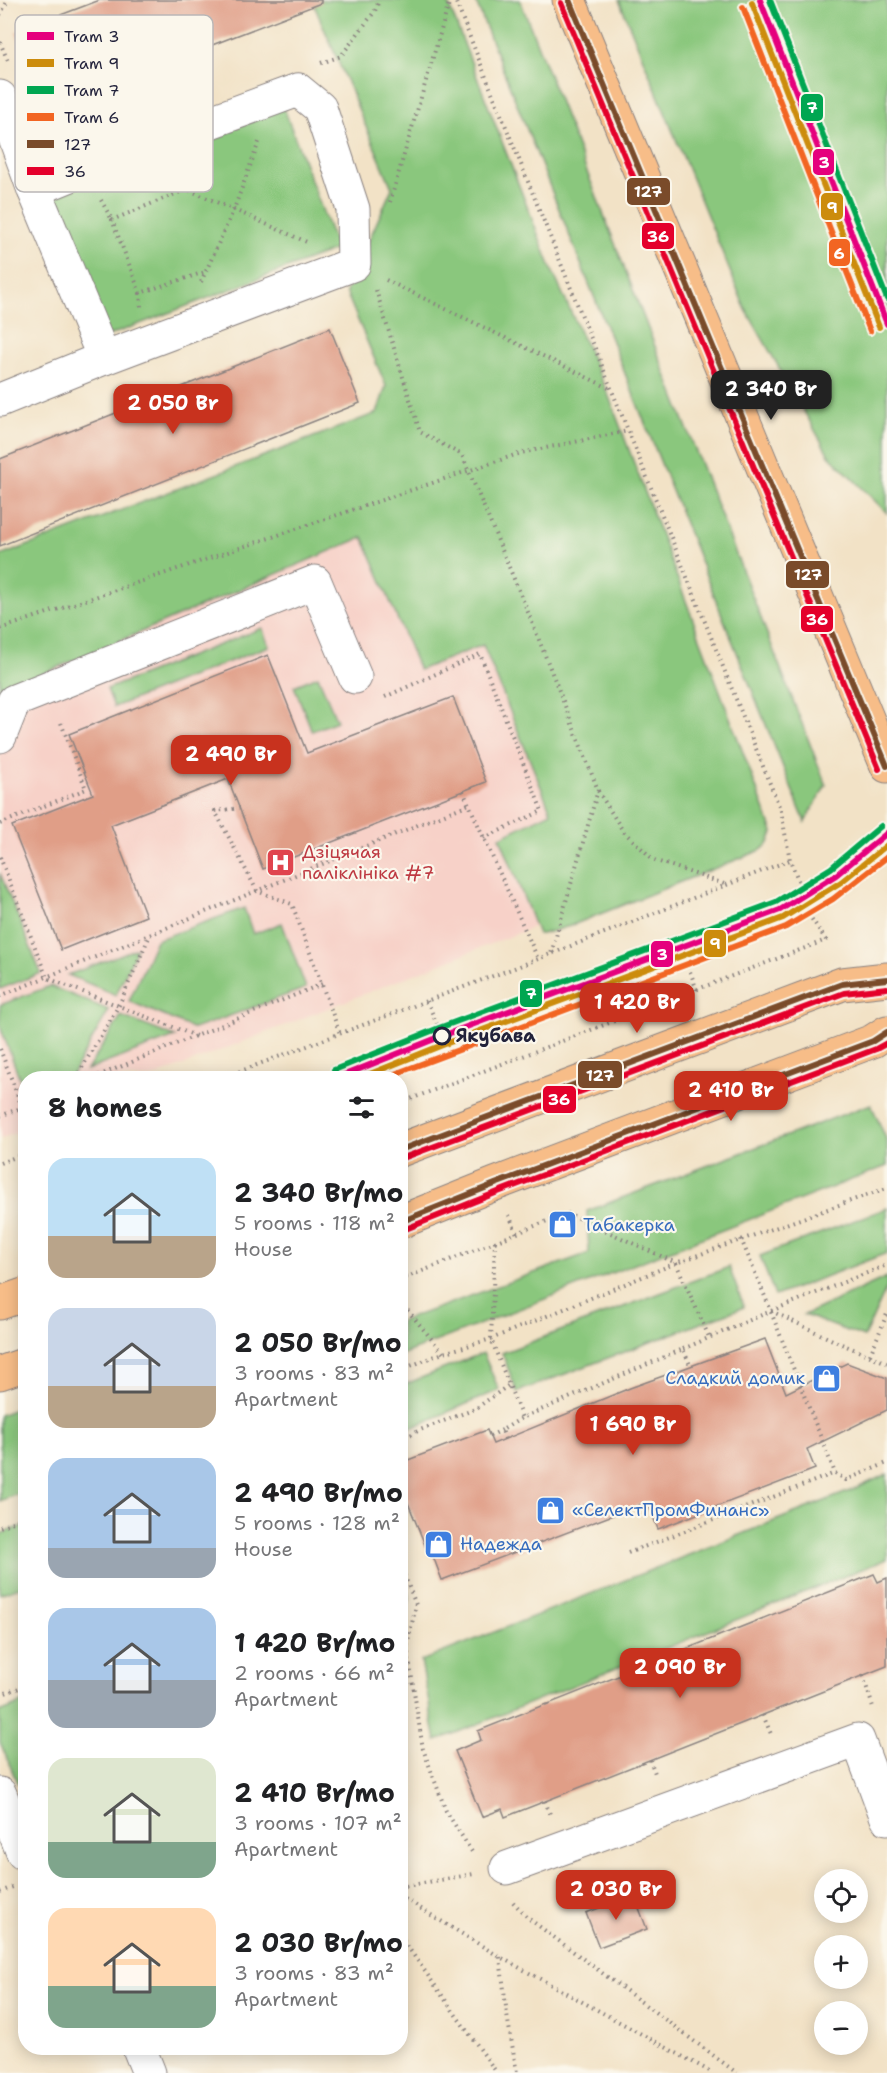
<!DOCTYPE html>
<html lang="en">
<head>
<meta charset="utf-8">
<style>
  body { margin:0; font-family:"Shantell Sans",sans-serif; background:#f6f6f6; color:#202124; height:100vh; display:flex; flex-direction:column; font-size:22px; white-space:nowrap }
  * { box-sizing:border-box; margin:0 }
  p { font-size:20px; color:#757577 }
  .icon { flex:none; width:33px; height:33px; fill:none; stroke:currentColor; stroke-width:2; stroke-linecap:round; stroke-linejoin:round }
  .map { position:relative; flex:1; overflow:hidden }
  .drawer { position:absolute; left:18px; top:1071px; width:390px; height:984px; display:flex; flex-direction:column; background:#fff; border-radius:24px; box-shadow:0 3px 15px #0003 }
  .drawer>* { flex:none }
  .fabs { position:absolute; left:814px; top:1869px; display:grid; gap:12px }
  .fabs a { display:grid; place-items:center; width:54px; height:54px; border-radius:50%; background:#fff; box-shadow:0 3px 15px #0003; font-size:30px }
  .price { position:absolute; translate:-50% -51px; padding:0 14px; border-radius:12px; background:#c8321e; color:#fff; font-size:20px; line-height:39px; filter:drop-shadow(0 2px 3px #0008) }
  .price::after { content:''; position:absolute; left:50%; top:36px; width:18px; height:14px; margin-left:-9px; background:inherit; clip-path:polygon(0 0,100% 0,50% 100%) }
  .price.on { background:#222; color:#fff }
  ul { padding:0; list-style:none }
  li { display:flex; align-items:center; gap:18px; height:150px; padding:0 30px }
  li span { display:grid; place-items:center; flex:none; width:168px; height:120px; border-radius:18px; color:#555 }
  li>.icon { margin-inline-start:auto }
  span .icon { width:72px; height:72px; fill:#fffc; stroke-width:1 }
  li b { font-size:26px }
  h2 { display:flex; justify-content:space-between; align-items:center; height:72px; padding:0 30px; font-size:26px }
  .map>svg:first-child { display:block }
</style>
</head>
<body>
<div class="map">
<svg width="887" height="2073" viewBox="0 0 887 2073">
  <rect width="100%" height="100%" fill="#fbf7ec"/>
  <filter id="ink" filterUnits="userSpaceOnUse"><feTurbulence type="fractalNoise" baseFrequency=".0167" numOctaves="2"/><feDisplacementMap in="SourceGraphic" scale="12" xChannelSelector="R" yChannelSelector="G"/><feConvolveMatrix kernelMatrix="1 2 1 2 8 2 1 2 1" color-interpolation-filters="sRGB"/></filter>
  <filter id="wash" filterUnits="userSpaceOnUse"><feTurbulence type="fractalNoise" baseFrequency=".008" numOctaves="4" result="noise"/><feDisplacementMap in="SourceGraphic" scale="24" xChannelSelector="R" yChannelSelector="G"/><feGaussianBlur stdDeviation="1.35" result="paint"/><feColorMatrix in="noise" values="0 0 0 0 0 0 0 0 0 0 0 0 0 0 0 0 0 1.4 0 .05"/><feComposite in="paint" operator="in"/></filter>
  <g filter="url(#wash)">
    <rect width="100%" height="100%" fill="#f2e2c6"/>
    <polygon fill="#f7d1c8" points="369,530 506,604 583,800 541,924 151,1078 26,1078 25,1129 0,1139 0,681"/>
    <g fill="#8ac77d" stroke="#56745c" stroke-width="1.5">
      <polygon points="312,0 447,0 551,268 608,394 773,832 769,843 761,850 570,926 542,934 538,934 500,837 551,812 483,645 419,670 363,537 0,692 0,556 377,413 386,386 346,292 392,188"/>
      <polygon points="475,0 520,0 826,785 805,822"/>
      <polygon points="619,0 887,0 887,513 829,455 745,308"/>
      <polygon points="283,106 337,249 108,336 54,191"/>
      <polygon points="262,628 269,646 114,707 107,689"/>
      <polygon points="318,676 337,721 312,731 294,686"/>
      <polygon points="0,873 41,973 0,989"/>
      <polygon points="244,908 253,934 282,923 306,988 194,1029 129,1001 156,940"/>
      <polygon points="137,948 116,995 68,975"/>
      <polygon points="50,986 109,1010 70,1078 26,1078 25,1093 0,1026 0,1005"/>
      <polygon points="121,1016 175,1037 87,1070"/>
      <polygon points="871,1104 887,1141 887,1166 401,1355 401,1321 589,1253 587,1211"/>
      <polygon points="887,1208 887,1253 775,1296 760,1256"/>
      <polygon points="729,1267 744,1307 517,1392 502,1353"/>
      <polygon points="887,1277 887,1287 864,1337 804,1315"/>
      <polygon points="483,1353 499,1390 401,1432 401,1386"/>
      <polygon points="25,1405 25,1491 0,1501 0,1415"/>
      <polygon points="887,1474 887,1559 436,1741 421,1661 855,1489"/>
      <polygon points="25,1525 25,1585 0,1594 0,1534"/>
      <polygon points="401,1577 410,1598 408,1605 401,1609"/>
      <polygon points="24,1702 26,1706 25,1790 17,1782 0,1742 0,1712"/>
    </g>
    <g id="blocks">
      <g fill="#e09e87">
        <polygon points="100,0 321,0 321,3 46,109 16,32"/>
        <polygon points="330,328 360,403 0,546 0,459"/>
        <polygon points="268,655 307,753 453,697 486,782 263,869 228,779 111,825 146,916 61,950 12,826 93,794 69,734"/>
        <polygon points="765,1339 786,1393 847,1363 887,1378 887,1410 807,1449 815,1469 658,1529 647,1502 442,1580 430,1548 427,1550 400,1483 400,1463 487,1430 493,1444 630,1388"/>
        <polygon points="874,1574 878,1582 887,1578 887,1666 505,1817 502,1809 482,1817 455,1751 481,1740 478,1731 546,1704 546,1705"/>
        <polygon points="634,1895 647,1929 599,1947 586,1913"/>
      </g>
    </g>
  </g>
  <g filter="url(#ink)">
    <use href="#blocks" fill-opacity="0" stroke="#8a8280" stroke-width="1.5"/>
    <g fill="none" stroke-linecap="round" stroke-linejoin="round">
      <defs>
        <g id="minor">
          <polyline points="0,97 34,190 104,358 0,400"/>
          <polyline points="34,190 117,156 298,90 320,108 353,209 354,264 104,358"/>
          <polyline points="0,736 14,701 315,582 355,677"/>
          <polyline points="0,1794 23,1853"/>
          <polyline points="507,1868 858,1740 887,1818"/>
          <polyline points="139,2048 149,2073"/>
        </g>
        <g id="major">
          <polyline points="569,0 887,766"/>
          <polyline points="400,1150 842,984 887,979"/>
          <polyline points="400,1222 495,1184 873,1041 887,1032"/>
          <polyline points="0,1303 26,1294"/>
          <polyline points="0,1373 26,1364"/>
        </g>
      </defs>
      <use href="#minor" stroke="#8a8280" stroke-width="35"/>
      <use href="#major" stroke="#8a8280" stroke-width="35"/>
      <g stroke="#8a8280" stroke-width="4" stroke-dasharray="1.5 4.5" stroke-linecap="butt">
        <polyline points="0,15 8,0"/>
        <polyline points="0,42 9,64"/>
        <polyline points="321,63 341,56 375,11 379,0"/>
        <polyline points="162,178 309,243"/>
        <polyline points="185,190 112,220 140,293 205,272"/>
        <polyline points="101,200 112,220"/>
        <polyline points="390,202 450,0"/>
        <polyline points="386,280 611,389"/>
        <polyline points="201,282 234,209 259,142"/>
        <polyline points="376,290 420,432 462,455 530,617 598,790 551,954"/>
        <polyline points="140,293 141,308"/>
        <polyline points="0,629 521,453 628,431"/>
        <polyline points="385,697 480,654 542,811 484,838"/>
        <polyline points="463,791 538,959"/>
        <polyline points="598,791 623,831 654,860 727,885"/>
        <polyline points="240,808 215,811 257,891 292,904 340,1034"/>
        <polyline points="0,824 86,789 60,720"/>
        <polyline points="0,857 47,978 196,1036"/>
        <polyline points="688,966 697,990"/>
        <polyline points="0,996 469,804"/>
        <polyline points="427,1001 442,1036"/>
        <polyline points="0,1049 22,1107"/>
        <polyline points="76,1078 119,1005 150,935"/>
        <polyline points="93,1078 322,984"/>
        <polyline points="222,1078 538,959 790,860"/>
        <polyline points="400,1103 826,940 809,915 805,897 790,860 781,811 455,0"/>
        <polyline points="0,1116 26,1106"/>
        <polyline points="0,1163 26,1153"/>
        <polyline points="509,1215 517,1234"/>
        <polyline points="741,1239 771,1311 839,1343 887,1363"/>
        <polyline points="495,1241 491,1339 522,1418"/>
        <polyline points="400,1280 567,1213 676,1263 709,1337"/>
        <polyline points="400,1301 443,1353"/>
        <polyline points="771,1312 835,1473"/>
        <polyline points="683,1349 771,1311 887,1265"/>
        <polyline points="870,1355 887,1314"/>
        <polyline points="400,1370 443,1353 491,1339 676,1263 887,1188"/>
        <polyline points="490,1436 502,1430"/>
        <polyline points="505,1439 502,1430 522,1418 683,1349 691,1367"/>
        <polyline points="400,1440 420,1430 475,1409 509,1385"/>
        <polyline points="0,1527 26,1517"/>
        <polyline points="628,1553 835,1473 846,1480 887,1463"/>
        <polyline points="400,1564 416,1605 407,1647 400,1731"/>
        <polyline points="407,1647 423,1749 446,1811 474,1855"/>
        <polyline points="863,1676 873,1707"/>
        <polyline points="0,1695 22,1687"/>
        <polyline points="763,1715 771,1734"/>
        <polyline points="650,1760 656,1776"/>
        <polyline points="545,1801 550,1814"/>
        <polyline points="400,1887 474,1874"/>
        <polyline points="0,1892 13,1887"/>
        <polyline points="400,1896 500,1957 713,2073"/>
        <polyline points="513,1902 528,1918 737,2073"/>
        <polyline points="400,1936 497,2073"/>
        <polyline points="500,1957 507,2015 517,2073"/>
      </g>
      <use href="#minor" stroke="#fff" stroke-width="33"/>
      <use href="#major" stroke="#f7bd88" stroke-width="33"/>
      <defs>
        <g id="bus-1">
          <polyline points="569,0 887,766"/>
          <polyline points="400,1150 842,984 887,979"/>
          <polyline points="400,1222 495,1184 873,1041 887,1032"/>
        </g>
        <g id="bus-2">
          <polyline points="561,3 879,769"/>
          <polyline points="403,1158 844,993 887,988"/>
          <polyline points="403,1230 498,1192 876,1049 887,1043"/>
        </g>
      </defs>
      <use href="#bus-1" stroke="#fbf7ec" stroke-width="10"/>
      <use href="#bus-2" stroke="#fbf7ec" stroke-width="10"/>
      <use href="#bus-1" stroke="#7a4b2a" stroke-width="6"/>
      <use href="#bus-2" stroke="#e4002b" stroke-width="6"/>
      <defs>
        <g id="tram-1">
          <polyline points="760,0 887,324"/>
          <polyline points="337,1078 442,1036 780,910 836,875 887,833"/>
        </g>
        <g id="tram-2">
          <polyline points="752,3 879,327"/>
          <polyline points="360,1078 445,1044 783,918 841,882 887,845"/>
        </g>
        <g id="tram-3">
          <polyline points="770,0 887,299"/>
          <polyline points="334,1070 439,1028 776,902 831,868 881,826"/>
        </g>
        <g id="tram-4">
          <polyline points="743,7 870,331"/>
          <polyline points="384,1078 786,927 833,899 887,857"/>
        </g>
      </defs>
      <use href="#tram-1" stroke="#fbf7ec" stroke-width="10"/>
      <use href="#tram-2" stroke="#fbf7ec" stroke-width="10"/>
      <use href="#tram-3" stroke="#fbf7ec" stroke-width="10"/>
      <use href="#tram-4" stroke="#fbf7ec" stroke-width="10"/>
      <use href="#tram-1" stroke="#e5007d" stroke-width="6"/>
      <use href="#tram-2" stroke="#cc8c0c" stroke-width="6"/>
      <use href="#tram-3" stroke="#00a651" stroke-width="6"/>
      <use href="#tram-4" stroke="#f26522" stroke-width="6"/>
    </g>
  </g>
  <defs>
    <symbol id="hospital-square" viewBox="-11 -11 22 22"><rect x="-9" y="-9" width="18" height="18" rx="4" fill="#e0444e" stroke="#fbf7ec"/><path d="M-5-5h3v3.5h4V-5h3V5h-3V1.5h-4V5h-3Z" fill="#fff"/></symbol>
    <symbol id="shop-square" viewBox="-11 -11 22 22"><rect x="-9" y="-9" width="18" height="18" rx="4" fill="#3f7fe0" stroke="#fbf7ec"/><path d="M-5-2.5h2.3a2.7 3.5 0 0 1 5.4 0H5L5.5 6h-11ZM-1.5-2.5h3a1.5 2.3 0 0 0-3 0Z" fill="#fff"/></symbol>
  </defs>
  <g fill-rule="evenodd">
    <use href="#hospital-square" x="264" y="846" width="33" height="33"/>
    <use href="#shop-square" x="546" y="1208" width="33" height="33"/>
    <use href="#shop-square" x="810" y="1362" width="33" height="33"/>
    <use href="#shop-square" x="534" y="1494" width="33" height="33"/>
    <use href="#shop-square" x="422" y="1528" width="33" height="33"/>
  </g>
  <circle fill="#fbf7ec" stroke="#22223b" stroke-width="3" cx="442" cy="1036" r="8"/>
  <g text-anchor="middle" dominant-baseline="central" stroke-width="4.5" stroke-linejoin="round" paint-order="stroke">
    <g font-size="18" fill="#be3a42" stroke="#fbf7ec" text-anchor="start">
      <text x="302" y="852">Дзіцячая<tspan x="302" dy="21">паліклініка #7</tspan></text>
    </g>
    <g font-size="18" font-weight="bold" fill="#22223b" stroke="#fbf7ec" text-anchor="start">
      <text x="456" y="1036">Якубава</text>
    </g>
    <g font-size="18" fill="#366cbe" stroke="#fbf7ec" text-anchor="start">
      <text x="583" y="1225">Табакерка</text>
      <text x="805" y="1378" text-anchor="end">Сладкий домик</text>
      <text x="572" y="1510">«СелектПромФинанс»</text>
      <text x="460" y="1544">Надежда</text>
    </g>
  </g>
  <rect x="15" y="15" width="198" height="177" rx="9" fill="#fbf7ec" stroke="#bab7b7" stroke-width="1.5"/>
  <rect x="27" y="32" width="27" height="8" fill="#e5007d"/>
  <rect x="27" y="59" width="27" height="8" fill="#cc8c0c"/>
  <rect x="27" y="86" width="27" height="8" fill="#00a651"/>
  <rect x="27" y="113" width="27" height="8" fill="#f26522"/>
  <rect x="27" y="140" width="27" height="8" fill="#7a4b2a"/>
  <rect x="27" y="167" width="27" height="8" fill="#e4002b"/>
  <g font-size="16" fill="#22223b">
    <text x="64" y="42">Tram 3</text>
    <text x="64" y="69">Tram 9</text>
    <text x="64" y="96">Tram 7</text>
    <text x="64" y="123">Tram 6</text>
    <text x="64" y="150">127</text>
    <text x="64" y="177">36</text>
  </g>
  <g stroke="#fbf7ec" stroke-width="2">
    <rect x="800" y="93" width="24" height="29" rx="6" fill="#00a651"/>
    <rect x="812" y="148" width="23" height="28" rx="6" fill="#e5007d"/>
    <rect x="626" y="177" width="45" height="29" rx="6" fill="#7a4b2a"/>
    <rect x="820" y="192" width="24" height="29" rx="6" fill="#cc8c0c"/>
    <rect x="641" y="222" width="34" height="28" rx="6" fill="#e4002b"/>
    <rect x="828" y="238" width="23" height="29" rx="6" fill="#f26522"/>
    <rect x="785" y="560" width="45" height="29" rx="6" fill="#7a4b2a"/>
    <rect x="800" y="605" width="34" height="28" rx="6" fill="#e4002b"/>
    <rect x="703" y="929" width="24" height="29" rx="6" fill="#cc8c0c"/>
    <rect x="650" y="940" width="24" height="28" rx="6" fill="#e5007d"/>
    <rect x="519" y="979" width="24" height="29" rx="6" fill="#00a651"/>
    <rect x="577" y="1060" width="46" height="29" rx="6" fill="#7a4b2a"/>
    <rect x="542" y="1085" width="35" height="29" rx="6" fill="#e4002b"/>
  </g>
  <g font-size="16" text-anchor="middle" font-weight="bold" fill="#fff">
    <text x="812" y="113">7</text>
    <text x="824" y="168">3</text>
    <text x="648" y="197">127</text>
    <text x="832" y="213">9</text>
    <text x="658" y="242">36</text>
    <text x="839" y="259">6</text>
    <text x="808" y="580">127</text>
    <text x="817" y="625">36</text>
    <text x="715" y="949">9</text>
    <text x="662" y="960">3</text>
    <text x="531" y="999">7</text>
    <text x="600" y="1081">127</text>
    <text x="559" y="1105">36</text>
  </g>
</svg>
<div class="fabs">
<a><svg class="icon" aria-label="locate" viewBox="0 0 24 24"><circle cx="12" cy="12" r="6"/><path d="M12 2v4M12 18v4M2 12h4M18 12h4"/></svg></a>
<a>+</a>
<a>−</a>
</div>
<b class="price on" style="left:771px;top:421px">2 340 Br</b>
<b class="price" style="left:173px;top:435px">2 050 Br</b>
<b class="price" style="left:231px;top:786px">2 490 Br</b>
<b class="price" style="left:637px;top:1034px">1 420 Br</b>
<b class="price" style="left:731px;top:1122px">2 410 Br</b>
<b class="price" style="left:633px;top:1456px">1 690 Br</b>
<b class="price" style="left:680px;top:1699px">2 090 Br</b>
<b class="price" style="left:616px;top:1921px">2 030 Br</b>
<section class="drawer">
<h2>8 homes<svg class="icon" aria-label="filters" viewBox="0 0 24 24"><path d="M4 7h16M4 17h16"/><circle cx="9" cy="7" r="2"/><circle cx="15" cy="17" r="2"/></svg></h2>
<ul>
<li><span style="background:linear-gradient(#bfe0f5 65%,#b9a48a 0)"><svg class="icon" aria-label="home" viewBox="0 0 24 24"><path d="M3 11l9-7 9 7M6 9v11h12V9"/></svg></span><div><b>2 340 Br/mo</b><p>5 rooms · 118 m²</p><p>House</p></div></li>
<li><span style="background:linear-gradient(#c9d6e8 65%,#b9a48a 0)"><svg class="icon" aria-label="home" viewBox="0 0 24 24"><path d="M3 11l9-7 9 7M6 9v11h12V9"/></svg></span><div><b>2 050 Br/mo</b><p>3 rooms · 83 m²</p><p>Apartment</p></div></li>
<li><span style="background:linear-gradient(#a9c7e8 75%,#9aa5b1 0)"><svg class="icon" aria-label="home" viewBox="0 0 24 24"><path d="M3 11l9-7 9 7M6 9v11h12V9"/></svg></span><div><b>2 490 Br/mo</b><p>5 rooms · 128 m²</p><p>House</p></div></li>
<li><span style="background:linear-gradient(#a9c7e8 60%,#9aa5b1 0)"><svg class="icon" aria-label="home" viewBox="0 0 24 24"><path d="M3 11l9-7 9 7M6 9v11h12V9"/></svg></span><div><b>1 420 Br/mo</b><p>2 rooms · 66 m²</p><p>Apartment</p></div></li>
<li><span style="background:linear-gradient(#dfe7d0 70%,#7fa58c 0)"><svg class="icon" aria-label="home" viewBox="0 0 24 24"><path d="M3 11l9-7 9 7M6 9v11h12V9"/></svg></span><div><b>2 410 Br/mo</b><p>3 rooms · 107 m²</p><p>Apartment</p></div></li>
<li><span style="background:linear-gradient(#ffd9b3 65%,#7fa58c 0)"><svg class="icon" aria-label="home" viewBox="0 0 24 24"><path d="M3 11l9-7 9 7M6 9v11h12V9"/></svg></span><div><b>2 030 Br/mo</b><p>3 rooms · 83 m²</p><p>Apartment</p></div></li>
</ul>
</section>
</div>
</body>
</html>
